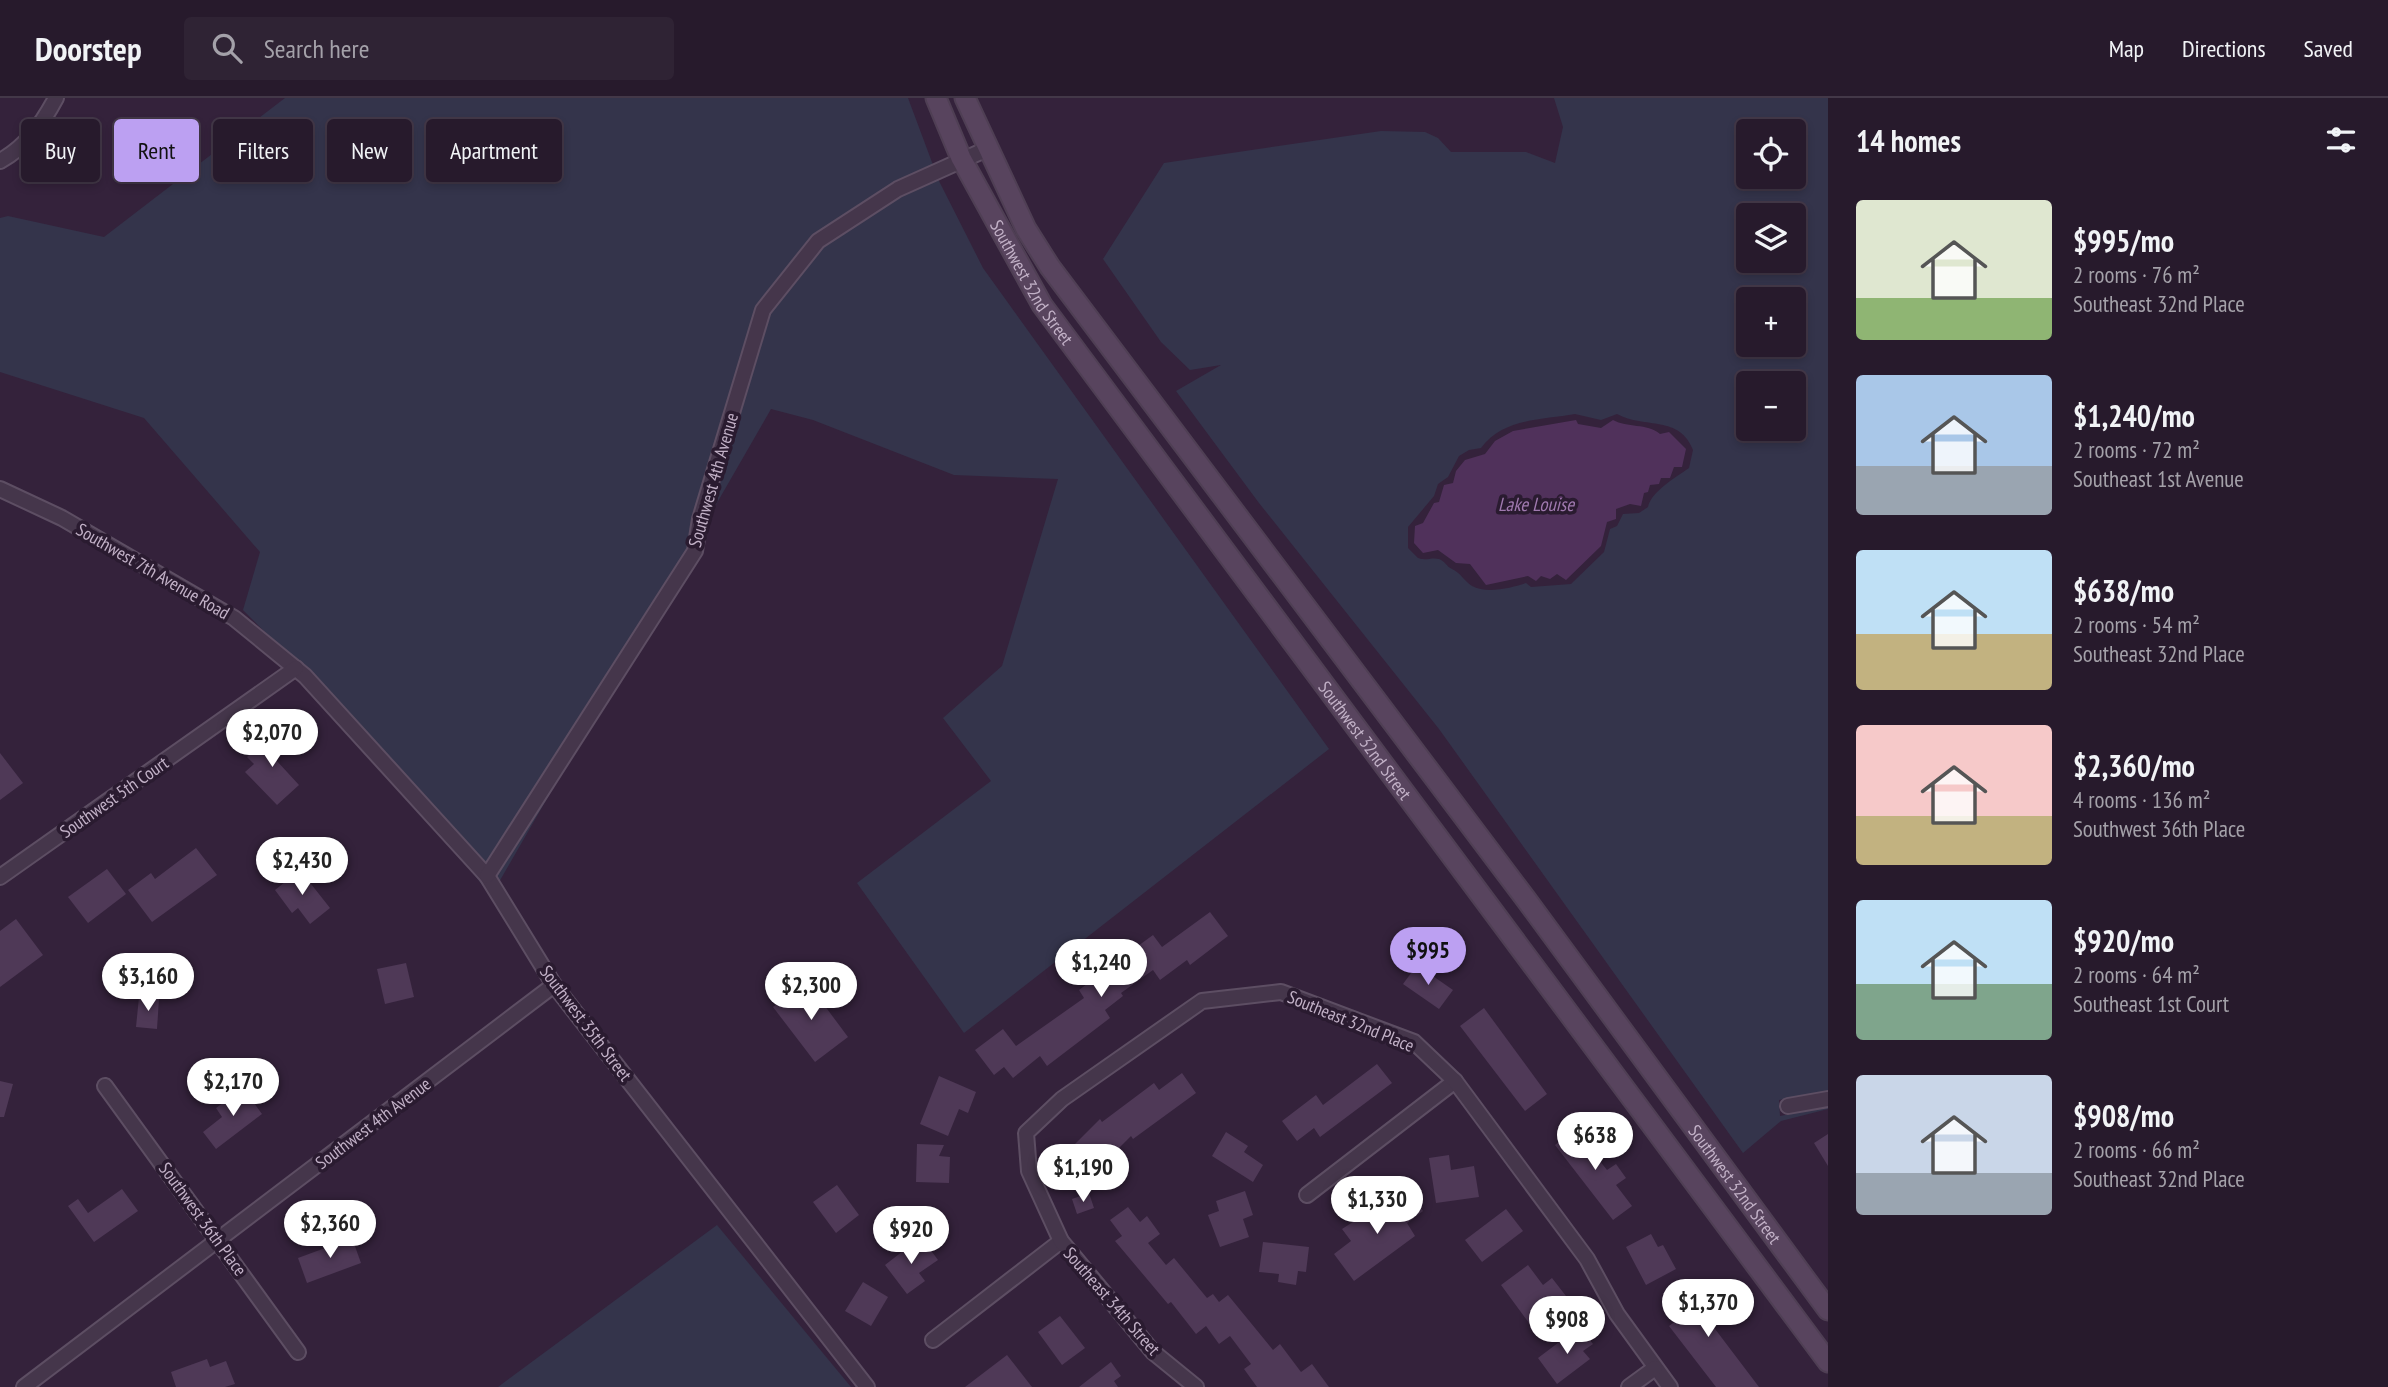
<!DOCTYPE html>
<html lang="en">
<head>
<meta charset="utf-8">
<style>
  body { margin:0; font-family:"PT Sans Narrow",sans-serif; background:#2f2334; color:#f1f3f6; height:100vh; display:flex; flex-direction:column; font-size:26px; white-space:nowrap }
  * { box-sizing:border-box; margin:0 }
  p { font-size:23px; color:#a4a1a9 }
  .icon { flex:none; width:38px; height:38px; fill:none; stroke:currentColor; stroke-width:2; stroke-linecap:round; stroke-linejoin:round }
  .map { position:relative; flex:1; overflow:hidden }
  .panel { display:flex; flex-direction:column; background:#271a2c; width:560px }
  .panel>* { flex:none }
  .guide { position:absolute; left:21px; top:21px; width:665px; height:63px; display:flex; gap:14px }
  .fabs { position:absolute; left:1736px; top:21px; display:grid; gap:14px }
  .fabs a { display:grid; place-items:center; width:70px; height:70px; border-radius:7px; background:#271a2c; box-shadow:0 4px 10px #0003,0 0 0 2px #433848; font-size:35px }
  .price { position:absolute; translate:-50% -60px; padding:0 16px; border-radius:24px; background:#fff; color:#222; font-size:23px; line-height:46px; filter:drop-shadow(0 2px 4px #0008) }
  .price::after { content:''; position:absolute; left:50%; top:42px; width:21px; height:16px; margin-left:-10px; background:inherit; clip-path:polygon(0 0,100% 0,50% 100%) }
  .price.active { background:#bca0f2; color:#111 }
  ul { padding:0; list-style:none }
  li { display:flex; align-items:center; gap:21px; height:175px; padding:0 28px }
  li span { display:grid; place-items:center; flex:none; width:196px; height:140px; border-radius:7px; color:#555 }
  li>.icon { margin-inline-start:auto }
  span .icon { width:84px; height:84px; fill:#fffc; stroke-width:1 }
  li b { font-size:30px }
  h2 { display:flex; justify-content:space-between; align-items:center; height:84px; padding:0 28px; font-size:30px }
  .chip { padding:0 24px; border-radius:7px; background:#271a2c; box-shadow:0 4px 10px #0003,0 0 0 2px #433848; font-size:24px; line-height:63px }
  .chip.active { background:#bca0f2; color:#111 }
  header { display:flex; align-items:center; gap:42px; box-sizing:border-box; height:98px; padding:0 35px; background:#271a2c; border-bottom:2px solid #433848 }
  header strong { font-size:33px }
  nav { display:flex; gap:38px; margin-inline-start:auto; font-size:24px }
  .search { width:490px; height:63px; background:#2f2334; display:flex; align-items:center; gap:18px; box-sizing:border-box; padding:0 24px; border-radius:7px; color:#a4a1a9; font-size:26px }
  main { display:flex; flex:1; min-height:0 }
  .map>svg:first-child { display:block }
</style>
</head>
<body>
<header>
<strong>Doorstep</strong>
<div class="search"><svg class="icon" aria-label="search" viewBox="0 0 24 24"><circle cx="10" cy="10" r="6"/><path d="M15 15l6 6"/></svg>Search here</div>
<nav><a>Map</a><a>Directions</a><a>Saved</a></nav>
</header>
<main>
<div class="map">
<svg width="1828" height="1289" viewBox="0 0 1828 1289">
  <rect width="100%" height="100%" fill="#34223b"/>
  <g fill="#34344b" fill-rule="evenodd">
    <polygon points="285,0 908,0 939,83 983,170 1329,651 964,935 857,785 991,683 943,620 1002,568 1058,381 954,377 813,322 771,311 491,798 352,622 243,512 260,454 144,320 0,274 0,120 8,118 104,139"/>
    <path d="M1554,0H1828V993L1779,1002L1780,1018L1828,1009V1011L1781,1023L1743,1055L1439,631L1259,405L1176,293L1221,267L1190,272L1161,244L1103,161L1164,65L1381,33L1425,34L1438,40L1451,54H1526L1555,65L1563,29ZM1748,33H1794V79H1748ZM1748,117H1794V163H1748ZM1748,201H1794V247H1748ZM1748,285H1794V331H1748ZM1575,316L1601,322L1617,316C1645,331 1680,317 1693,352L1689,370C1676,379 1651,394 1648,409L1639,415L1623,416L1617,428L1610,431L1604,454L1571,486L1531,489L1526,485C1512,490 1486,496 1472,488C1464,483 1461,475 1452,471C1447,469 1445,463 1439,461C1432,459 1425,463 1418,460L1408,450V429L1434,398L1438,386L1448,379L1459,358L1469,352L1481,350C1503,320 1542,322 1575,316Z"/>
    <polygon points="717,1127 851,1289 498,1289"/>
  </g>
  <path fill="#50315b" d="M1576,322L1578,326L1601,330L1613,322C1627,330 1647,325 1660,336L1669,334L1686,351L1682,369H1674L1670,380H1661L1659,386L1650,387L1648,394L1644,395L1641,408L1630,406L1616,411V421L1607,424L1601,448L1566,482L1557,476L1550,481L1541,478L1536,483L1528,478L1486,487L1470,466L1456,465L1438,452L1423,455L1414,445L1415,428L1423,425L1434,405L1439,404L1444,387L1453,385L1456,373L1465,362L1485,356L1495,343L1513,333Z"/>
  <g fill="#4f3957">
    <polygon points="276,632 291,648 276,662 299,687 277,707 245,674 254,666 247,659"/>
    <polygon points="0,655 23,685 0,702"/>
    <polygon points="196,750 217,777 152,824 128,792 151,775 155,781"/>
    <polygon points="107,771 126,796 88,825 68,799"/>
    <polygon points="300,772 330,810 310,826 298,810 292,815 275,792"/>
    <polygon points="1210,814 1228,838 1190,867 1187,862 1160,882 1153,872 1121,895 1123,898 1105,912 1110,920 1047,968 1040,958 1013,980 1004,969 994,977 975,952 1003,931 1016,948 1084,900 1079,892 1095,880 1101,888 1122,872 1116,864 1153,837 1162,849"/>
    <polygon points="16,821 43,857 0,889 0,833"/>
    <polygon points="406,865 414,899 385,906 377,871"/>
    <polygon points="1417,867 1453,892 1439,911 1403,886"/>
    <polygon points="807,884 848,939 815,964 773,909"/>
    <polygon points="139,899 159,901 157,931 136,929"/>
    <polygon points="1484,910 1547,996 1525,1013 1460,928"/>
    <polygon points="1377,966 1392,985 1320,1039 1314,1030 1297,1043 1282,1023 1316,997 1323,1007"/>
    <polygon points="1182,975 1196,995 1133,1041 1131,1038 1086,1083 1062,1059 1100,1021 1102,1024 1154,985 1159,992"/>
    <polygon points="939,978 976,994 968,1015 959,1011 948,1038 920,1026"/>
    <polygon points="0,983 13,986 4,1019 0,1019"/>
    <polygon points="243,990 262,1016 216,1051 203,1034 222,1019 216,1010"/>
    <polygon points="1582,1026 1591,1038 1584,1043 1607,1072 1616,1066 1626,1080 1616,1087 1632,1108 1613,1122 1555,1047"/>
    <polygon points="1226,1034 1248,1048 1244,1054 1263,1067 1253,1084 1212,1058"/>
    <polygon points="1828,1036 1828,1068 1814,1045"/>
    <polygon points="917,1046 944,1047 939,1058 950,1059 949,1085 916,1084"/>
    <polygon points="1449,1057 1451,1072 1474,1068 1479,1099 1436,1105 1429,1060"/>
    <polygon points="837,1087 859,1117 836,1135 813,1104"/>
    <polygon points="122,1091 138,1113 94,1144 68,1108 78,1101 88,1115"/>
    <polygon points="1245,1093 1253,1117 1243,1121 1249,1139 1220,1149 1208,1117 1219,1113 1216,1103"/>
    <polygon points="1089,1095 1094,1110 1077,1116 1072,1101"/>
    <polygon points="1410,1096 1423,1113 1407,1125 1415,1138 1354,1183 1334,1156 1351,1143 1342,1131 1387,1102 1392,1109"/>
    <polygon points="1128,1109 1140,1124 1147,1118 1160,1136 1148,1145 1166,1167 1174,1160 1207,1200 1213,1196 1219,1204 1228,1197 1273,1252 1280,1246 1301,1274 1312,1266 1329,1289 1257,1289 1244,1271 1251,1266 1230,1238 1219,1246 1206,1228 1196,1236 1171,1204 1168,1206 1115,1143 1122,1138 1110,1122"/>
    <polygon points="1506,1111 1523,1133 1482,1164 1465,1142"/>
    <polygon points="1651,1136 1658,1149 1663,1147 1676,1171 1646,1187 1626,1149"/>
    <polygon points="352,1140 361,1165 307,1185 298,1160"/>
    <polygon points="924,1143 938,1162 919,1175 925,1183 907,1196 885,1167 912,1146 915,1150"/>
    <polygon points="1263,1144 1309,1149 1306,1174 1298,1173 1296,1187 1278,1184 1279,1176 1259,1174"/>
    <polygon points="1528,1167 1543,1187 1552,1180 1566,1198 1529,1225 1501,1187"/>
    <polygon points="1699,1183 1722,1213 1709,1223 1759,1289 1716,1289 1669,1228 1681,1219 1670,1205"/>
    <polygon points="863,1184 888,1199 871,1228 845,1213"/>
    <polygon points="1060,1218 1085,1250 1062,1267 1038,1234"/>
    <polygon points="1579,1229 1593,1246 1583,1253 1590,1261 1557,1286 1538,1260"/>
    <polygon points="1007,1257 1032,1289 965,1289"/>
    <polygon points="207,1261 210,1269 226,1263 235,1286 225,1289 176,1289 171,1274"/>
    <polygon points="1111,1264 1121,1278 1114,1283 1118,1289 1079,1289"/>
  </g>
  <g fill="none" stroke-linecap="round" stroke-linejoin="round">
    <defs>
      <g id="street">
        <path d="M0,63C26,49 42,26 56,0"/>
        <polyline points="0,391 62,420 234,520 305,578 487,778 554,887 867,1289"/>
        <polyline points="487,778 695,453 700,421 763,212 818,143 898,91 987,51"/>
        <polyline points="0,779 296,570"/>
        <polyline points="105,988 298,1254"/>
        <polyline points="1788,1008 1828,1001"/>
        <polyline points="1307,1097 1455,983"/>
        <polyline points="933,1242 1061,1143"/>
        <polyline points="24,1289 554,887"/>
        <polyline points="1196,1289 1153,1254 1061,1143 1029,1073 1026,1035 1062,1001 1202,903 1281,894 1414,944 1455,983 1587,1161 1617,1216 1670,1289"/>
        <polyline points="1629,1289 1655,1270"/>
      </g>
      <g id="secondary">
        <path id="s1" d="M936,0L961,60L1042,207L1828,1264"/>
        <path id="s2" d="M965,0L1026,131L1050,169L1525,800L1828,1212"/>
      </g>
    </defs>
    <use href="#street" stroke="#5d4e63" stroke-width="18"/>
    <use href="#secondary" stroke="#4f3f54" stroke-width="23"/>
    <use href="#street" stroke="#45364b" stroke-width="14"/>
    <use href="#secondary" stroke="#58445e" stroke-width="19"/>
  </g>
  <g text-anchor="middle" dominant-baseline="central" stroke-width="7" stroke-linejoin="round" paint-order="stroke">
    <g font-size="18" fill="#c2b1c7" stroke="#2a1b30">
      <text stroke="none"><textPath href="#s1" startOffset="208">Southwest 32nd Street</textPath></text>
      <text transform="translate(713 382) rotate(-74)">Southwest 4th Avenue</text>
      <text transform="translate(153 473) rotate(30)">Southwest 7th Avenue Road</text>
      <text stroke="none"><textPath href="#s1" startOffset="775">Southwest 32nd Street</textPath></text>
      <text transform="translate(114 699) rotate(-35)">Southwest 5th Court</text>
      <text transform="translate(1351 923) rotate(22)">Southeast 32nd Place</text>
      <text transform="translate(586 925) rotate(53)">Southwest 35th Street</text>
      <text transform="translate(373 1025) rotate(-37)">Southwest 4th Avenue</text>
      <text stroke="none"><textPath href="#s2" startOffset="1334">Southwest 32nd Street</textPath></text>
      <text transform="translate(203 1121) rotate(54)">Southwest 36th Place</text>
      <text transform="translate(1112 1203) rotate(49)">Southeast 34th Street</text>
    </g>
    <g font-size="19" font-style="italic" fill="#a079af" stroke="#2a1b30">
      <text x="1536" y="406">Lake Louise</text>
    </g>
  </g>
</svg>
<div class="fabs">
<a><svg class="icon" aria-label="locate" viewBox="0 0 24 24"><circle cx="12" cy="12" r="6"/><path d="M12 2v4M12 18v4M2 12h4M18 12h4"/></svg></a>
<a><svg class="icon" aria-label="layers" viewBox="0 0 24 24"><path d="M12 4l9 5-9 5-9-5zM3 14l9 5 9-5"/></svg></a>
<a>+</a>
<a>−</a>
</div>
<b class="price" style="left:272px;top:671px">$2,070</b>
<b class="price" style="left:302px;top:799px">$2,430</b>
<b class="price active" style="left:1428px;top:889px">$995</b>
<b class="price" style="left:1101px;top:901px">$1,240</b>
<b class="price" style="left:148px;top:915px">$3,160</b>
<b class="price" style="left:811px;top:924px">$2,300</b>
<b class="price" style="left:233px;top:1020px">$2,170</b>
<b class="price" style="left:1595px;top:1074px">$638</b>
<b class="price" style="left:1083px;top:1106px">$1,190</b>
<b class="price" style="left:1377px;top:1138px">$1,330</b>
<b class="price" style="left:330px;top:1162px">$2,360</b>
<b class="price" style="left:911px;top:1168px">$920</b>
<b class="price" style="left:1708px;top:1241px">$1,370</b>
<b class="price" style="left:1567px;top:1258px">$908</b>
<div class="guide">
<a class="chip">Buy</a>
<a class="chip active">Rent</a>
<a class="chip">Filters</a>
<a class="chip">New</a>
<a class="chip">Apartment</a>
</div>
</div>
<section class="panel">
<h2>14 homes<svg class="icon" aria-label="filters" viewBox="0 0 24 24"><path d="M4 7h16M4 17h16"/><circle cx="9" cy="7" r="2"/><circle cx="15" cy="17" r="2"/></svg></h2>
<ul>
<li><span style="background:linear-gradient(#dfe7d0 70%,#8fb573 0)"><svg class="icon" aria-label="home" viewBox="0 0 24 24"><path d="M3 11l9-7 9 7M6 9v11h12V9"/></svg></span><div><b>$995/mo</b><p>2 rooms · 76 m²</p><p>Southeast 32nd Place</p></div></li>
<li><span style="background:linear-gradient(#a9c7e8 65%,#9aa5b1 0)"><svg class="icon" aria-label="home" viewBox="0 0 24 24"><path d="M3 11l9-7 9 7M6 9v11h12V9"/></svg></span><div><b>$1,240/mo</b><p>2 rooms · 72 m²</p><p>Southeast 1st Avenue</p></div></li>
<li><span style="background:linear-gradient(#bfe0f5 60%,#c2b280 0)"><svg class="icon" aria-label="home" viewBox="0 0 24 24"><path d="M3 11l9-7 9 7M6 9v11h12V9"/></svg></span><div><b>$638/mo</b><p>2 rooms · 54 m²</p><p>Southeast 32nd Place</p></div></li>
<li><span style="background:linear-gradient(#f6c9c9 65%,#c2b280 0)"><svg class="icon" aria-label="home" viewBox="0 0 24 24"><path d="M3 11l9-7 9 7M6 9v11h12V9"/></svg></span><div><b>$2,360/mo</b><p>4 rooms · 136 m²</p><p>Southwest 36th Place</p></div></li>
<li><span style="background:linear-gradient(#bfe0f5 60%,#7fa58c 0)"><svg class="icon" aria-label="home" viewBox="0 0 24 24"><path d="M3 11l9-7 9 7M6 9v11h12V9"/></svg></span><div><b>$920/mo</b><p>2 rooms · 64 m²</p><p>Southeast 1st Court</p></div></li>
<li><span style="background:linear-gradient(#c9d6e8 70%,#9aa5b1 0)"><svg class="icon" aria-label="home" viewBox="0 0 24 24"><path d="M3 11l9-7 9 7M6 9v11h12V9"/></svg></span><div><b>$908/mo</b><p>2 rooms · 66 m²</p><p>Southeast 32nd Place</p></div></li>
</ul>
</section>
</main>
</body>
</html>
